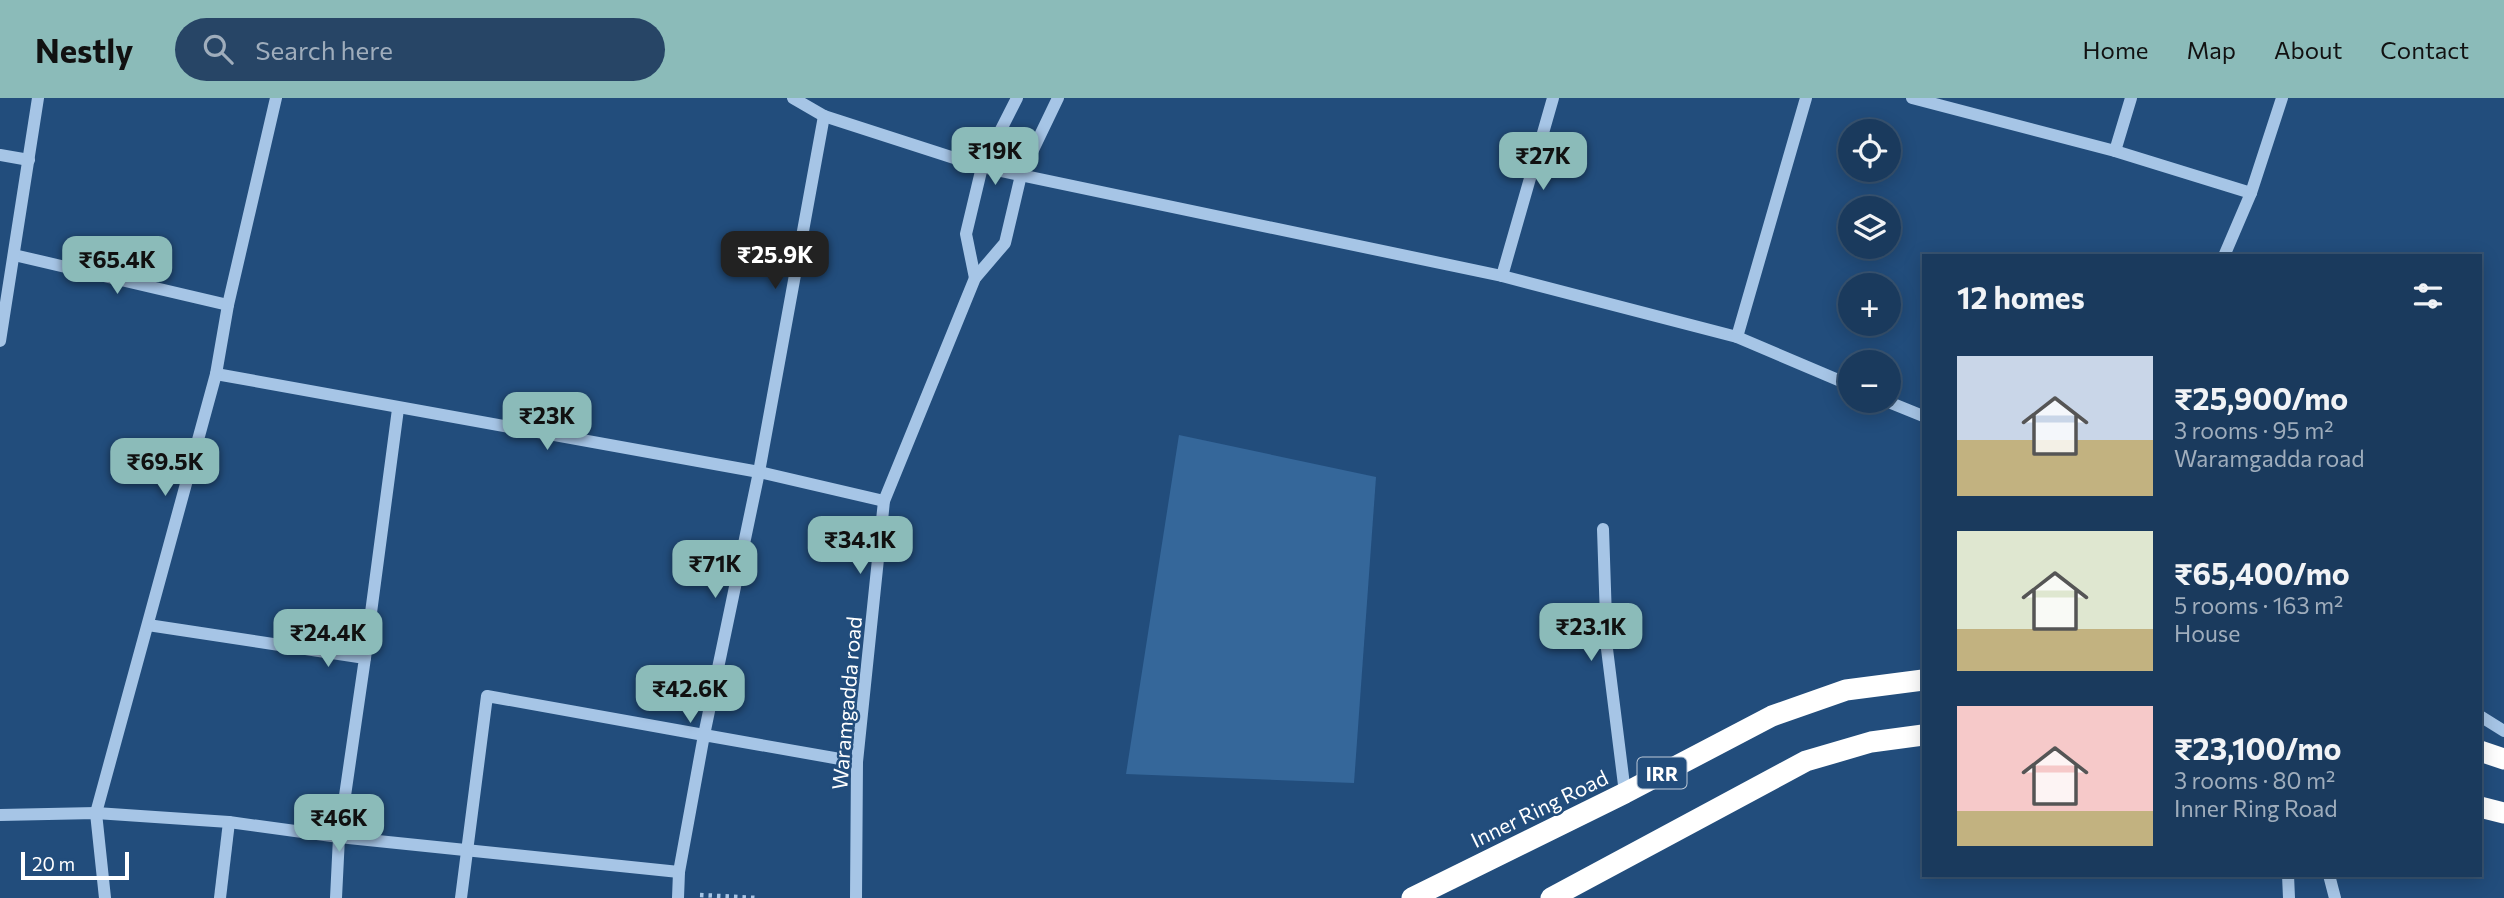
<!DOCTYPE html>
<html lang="en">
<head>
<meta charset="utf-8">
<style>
  body { margin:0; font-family:Commissioner,sans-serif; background:#274566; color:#f1f3f6; height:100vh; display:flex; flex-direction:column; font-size:26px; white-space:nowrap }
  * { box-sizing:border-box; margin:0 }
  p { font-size:23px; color:#9fadbc }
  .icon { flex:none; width:38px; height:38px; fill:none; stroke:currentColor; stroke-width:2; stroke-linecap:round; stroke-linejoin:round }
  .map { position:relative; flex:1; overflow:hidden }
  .panel { position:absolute; left:1922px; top:156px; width:560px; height:623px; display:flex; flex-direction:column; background:#1a3a5d; border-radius:0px; box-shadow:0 4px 18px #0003,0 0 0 2px #385472 }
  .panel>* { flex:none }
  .buttons { position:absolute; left:1838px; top:21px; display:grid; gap:14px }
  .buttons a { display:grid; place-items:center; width:63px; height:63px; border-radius:50%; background:#1a3a5d; box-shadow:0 4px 18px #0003,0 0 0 2px #385472; font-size:35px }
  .scale { position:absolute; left:21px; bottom:18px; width:108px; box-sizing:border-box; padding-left:7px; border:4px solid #fff; border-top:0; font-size:19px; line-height:24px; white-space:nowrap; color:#fff; -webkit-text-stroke:5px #224d7c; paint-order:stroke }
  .price { position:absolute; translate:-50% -60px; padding:0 16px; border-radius:14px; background:#8bbbb9; color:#111; font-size:23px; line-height:46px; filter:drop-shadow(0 2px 4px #0008) }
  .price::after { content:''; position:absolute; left:50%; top:42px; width:21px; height:16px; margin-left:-10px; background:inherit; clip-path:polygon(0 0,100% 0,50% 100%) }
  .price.current { background:#222; color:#fff }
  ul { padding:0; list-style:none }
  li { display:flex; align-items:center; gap:21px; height:175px; padding:0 35px }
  li span { display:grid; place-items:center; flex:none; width:196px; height:140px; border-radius:0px; color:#555 }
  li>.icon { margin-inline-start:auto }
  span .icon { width:84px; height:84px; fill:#fffc; stroke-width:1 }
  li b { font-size:30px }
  h2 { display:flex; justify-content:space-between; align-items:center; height:84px; padding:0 35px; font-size:30px }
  header { display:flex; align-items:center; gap:42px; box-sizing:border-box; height:98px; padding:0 35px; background:#8bbbb9; color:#111 }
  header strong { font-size:33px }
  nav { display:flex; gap:38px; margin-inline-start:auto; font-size:24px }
  .search { width:490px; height:63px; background:#274566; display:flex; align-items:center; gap:18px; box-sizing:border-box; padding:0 24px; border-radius:38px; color:#9fadbc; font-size:26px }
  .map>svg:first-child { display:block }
</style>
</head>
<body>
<header>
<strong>Nestly</strong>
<div class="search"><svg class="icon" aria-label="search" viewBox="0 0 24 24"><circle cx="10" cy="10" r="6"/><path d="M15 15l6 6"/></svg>Search here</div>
<nav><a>Home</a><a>Map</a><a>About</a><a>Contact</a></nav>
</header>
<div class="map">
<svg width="2504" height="800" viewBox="0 0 2504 800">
  <rect width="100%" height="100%" fill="#224d7c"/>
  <polygon fill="#35679a" points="1179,337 1376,379 1354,685 1126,676"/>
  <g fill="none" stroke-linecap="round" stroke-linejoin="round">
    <polyline stroke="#a6c5e6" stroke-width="4.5" stroke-dasharray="3.5 5" stroke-linecap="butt" points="700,797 758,800"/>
    <g stroke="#a6c5e6" stroke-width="12">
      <polyline points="793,0 824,18 982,69 1502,178 1737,239 1850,287"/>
      <polyline points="1912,0 2115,53 2251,95"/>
      <polyline points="2115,53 2131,0"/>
      <polyline points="0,57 29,62"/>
      <polyline points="14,157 228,207"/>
      <polyline points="2224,158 2251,95 2282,0"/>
      <polyline points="1502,178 1553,0"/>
      <polyline points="975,180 966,136 982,69 1017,0"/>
      <polyline points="1737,239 1806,0"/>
      <polyline points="0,243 38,0"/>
      <polyline points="216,276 759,374 884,403"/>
      <polyline points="1886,303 1923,318"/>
      <polyline points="1603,431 1607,551 1625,695"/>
      <polyline points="148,527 365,560 339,739 336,800"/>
      <polyline points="365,560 398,311"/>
      <polyline points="2480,618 2504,633"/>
      <polyline points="0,717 96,715 229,724 339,739 679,774"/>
      <polyline points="2288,777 2289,800"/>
      <polyline points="2329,777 2335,800"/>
      <polyline points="105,800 96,715 216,276 228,207 276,0"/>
      <polyline points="220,800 229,724"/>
      <polyline points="461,800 487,598 704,637 759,374 824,18"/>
      <polyline points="678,800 679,774 704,637 857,664"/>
      <polyline points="856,800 857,664 884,403 975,180 1005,145 1021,77 1058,0"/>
    </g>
    <g stroke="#fff" stroke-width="21">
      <polyline points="2480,653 2504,661"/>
      <polyline points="2480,709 2504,715"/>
      <polyline points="1412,800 1625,695 1772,618 1846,592 1923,582"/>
      <polyline points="1551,800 1806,663 1871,644 1923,637"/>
    </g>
  </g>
  <g text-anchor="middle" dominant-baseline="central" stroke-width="5" stroke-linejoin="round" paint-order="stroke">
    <rect fill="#224d7c" stroke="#bdcad8" stroke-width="2" x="1637.5" y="659.5" width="49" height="31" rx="5"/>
    <g font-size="19" font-weight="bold" fill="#fff">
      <text x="1662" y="675">IRR</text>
    </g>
    <g font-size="21" fill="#fff" stroke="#224d7c">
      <text transform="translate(846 605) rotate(-85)">Waramgadda road</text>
      <text transform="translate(1539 710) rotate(-26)">Inner Ring Road</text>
    </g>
  </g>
</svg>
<div class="buttons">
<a><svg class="icon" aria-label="locate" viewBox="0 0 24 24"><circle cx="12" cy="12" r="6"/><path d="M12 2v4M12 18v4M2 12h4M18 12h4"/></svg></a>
<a><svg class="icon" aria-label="layers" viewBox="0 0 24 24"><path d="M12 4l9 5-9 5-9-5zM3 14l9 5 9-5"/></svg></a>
<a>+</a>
<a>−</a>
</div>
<div class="scale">20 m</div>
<b class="price" style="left:995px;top:89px">₹19K</b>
<b class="price" style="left:1543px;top:94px">₹27K</b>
<b class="price current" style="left:775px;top:193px">₹25.9K</b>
<b class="price" style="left:117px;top:198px">₹65.4K</b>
<b class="price" style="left:547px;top:354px">₹23K</b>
<b class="price" style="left:165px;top:400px">₹69.5K</b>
<b class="price" style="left:860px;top:478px">₹34.1K</b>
<b class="price" style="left:715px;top:502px">₹71K</b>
<b class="price" style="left:1591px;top:565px">₹23.1K</b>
<b class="price" style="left:328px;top:571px">₹24.4K</b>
<b class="price" style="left:690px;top:627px">₹42.6K</b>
<b class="price" style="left:339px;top:756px">₹46K</b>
<section class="panel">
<h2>12 homes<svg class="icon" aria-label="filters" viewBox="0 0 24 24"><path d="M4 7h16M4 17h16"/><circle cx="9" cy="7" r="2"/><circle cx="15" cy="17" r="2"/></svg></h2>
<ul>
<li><span style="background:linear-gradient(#c9d6e8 60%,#c2b280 0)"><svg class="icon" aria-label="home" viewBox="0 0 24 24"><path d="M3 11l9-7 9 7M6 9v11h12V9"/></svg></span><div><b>₹25,900/mo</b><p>3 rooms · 95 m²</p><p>Waramgadda road</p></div></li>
<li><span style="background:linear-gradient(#dfe7d0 70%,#c2b280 0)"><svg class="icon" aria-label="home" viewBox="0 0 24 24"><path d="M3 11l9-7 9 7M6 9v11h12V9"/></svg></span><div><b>₹65,400/mo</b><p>5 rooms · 163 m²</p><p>House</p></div></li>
<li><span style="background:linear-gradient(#f6c9c9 75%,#c2b280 0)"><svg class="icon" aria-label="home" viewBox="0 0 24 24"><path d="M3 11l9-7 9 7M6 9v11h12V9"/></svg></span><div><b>₹23,100/mo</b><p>3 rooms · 80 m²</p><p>Inner Ring Road</p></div></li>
</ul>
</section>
</div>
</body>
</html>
